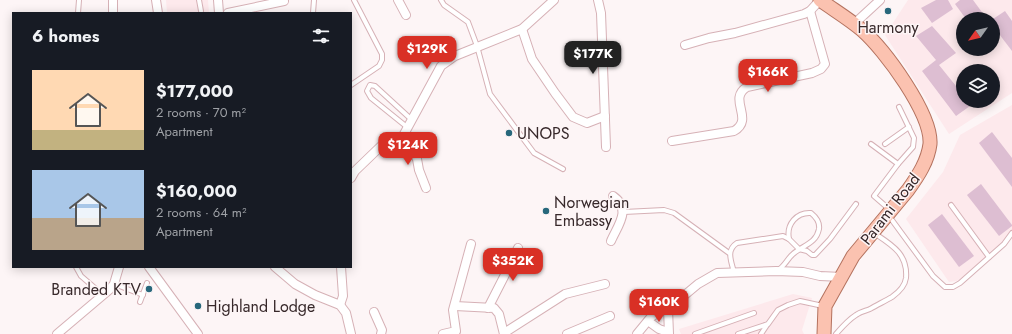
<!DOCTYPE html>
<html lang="en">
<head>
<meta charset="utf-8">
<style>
  body { margin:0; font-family:Jost,sans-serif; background:#20242c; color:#f1f3f6; height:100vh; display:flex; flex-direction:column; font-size:15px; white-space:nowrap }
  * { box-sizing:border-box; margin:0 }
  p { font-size:13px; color:#9ea1a6 }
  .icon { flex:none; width:22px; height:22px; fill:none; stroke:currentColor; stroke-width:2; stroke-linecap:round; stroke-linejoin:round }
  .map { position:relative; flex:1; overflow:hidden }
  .side { position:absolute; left:12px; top:12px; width:340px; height:256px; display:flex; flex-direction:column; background:#171b24; border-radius:0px; box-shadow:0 2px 10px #0003 }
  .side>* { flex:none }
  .needle { width:26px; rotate:236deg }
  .controls { position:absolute; left:956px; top:12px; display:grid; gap:8px }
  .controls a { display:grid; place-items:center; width:44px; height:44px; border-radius:50%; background:#171b24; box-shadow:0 2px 10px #0003; font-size:20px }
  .price { position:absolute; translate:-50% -34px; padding:0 9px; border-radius:8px; background:#d93025; color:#fff; font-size:13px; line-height:26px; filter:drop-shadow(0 1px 2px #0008) }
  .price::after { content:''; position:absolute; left:50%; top:24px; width:12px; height:9px; margin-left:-6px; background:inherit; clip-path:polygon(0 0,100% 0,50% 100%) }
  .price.on { background:#222; color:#fff }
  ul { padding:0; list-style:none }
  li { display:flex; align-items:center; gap:12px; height:100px; padding:0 20px }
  li span { display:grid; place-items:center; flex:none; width:112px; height:80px; border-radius:0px; color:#555 }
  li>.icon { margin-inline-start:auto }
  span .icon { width:48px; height:48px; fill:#fffc; stroke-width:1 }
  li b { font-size:17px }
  h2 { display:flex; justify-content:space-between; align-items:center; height:48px; padding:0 20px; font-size:17px }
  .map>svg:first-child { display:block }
</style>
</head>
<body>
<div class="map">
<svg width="1012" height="334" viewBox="0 0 1012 334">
  <rect width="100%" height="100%" fill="#fdf5f6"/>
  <g fill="#fde9ec" fill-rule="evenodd">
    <polygon points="166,0 208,0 209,13 167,13"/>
    <path d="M908,0H1012V93L949,134L885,35ZM963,19H993V49H963ZM963,71H993V101H963Z"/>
    <polygon points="1012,105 1012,229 1004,241 990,255 972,270 957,281 949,282 906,219 943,172 960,135"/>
    <polygon points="793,294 812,298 802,330 804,334 681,334 679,329"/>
  </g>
  <g fill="#ddbed2">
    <polygon points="936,0 948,0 953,9 932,23 921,8"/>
    <polygon points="960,0 973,0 987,19 966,19 955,4"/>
    <polygon points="1005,11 1012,21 1012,51 993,26 993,19"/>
    <polygon points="932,26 956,53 939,65 960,91 963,89 963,101 977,101 956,116 922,71 936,60 916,36"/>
    <polygon points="992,132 1012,158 1012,187 979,143"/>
    <polygon points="981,184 1012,225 1012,226 999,236 967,195"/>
    <polygon points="942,214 974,256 959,267 928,225"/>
  </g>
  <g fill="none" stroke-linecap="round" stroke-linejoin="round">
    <defs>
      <g id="service">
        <polyline points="199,0 201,11"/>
        <polyline points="441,0 444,5 468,22 477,46 490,94 534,153 563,169"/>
        <polyline points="78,13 79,0"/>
        <polyline points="313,13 314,0"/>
        <polyline points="351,85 379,66 382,60 382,54 354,0"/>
        <polyline points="407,127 371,98 367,91 370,85 375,86 412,120"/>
        <polyline points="871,144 898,164 874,196 889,209"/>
        <polyline points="885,144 909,127"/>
        <polyline points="898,164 913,147 914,138 899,107"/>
        <polyline points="951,205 989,257"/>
        <polyline points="624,212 664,210 674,213 729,253"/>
        <polyline points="889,216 933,276 945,287 953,287 960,283 1004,244 1012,233"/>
        <polyline points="76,267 81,276 103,295"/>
        <path d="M778,270C785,266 787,259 793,254C803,245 816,244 819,229C820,222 816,217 811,213C797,212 786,224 789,239"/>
        <path d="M734,272C731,261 726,250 737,243L783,236L789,239L799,249L807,251L812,255H815L830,239L856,204"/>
        <polyline points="114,284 143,295"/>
        <polyline points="140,302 147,283"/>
        <polyline points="695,334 754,313"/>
        <polyline points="738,334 768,324 778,310 788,305 800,301 823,306"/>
        <polyline points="761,334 767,325"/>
        <path d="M836,334C842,327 848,320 856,315C860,312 865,311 870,309C877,305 885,301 892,297C899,292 905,286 906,278C908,254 892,245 874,233"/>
      </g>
      <g id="minor">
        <polyline points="113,0 113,13"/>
        <polyline points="156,0 158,13"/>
        <polyline points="218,0 219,13"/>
        <polyline points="398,0 406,15"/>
        <polyline points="598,0 601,13 606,147"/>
        <polyline points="228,13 284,1"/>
        <polyline points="854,24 880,0"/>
        <polyline points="522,29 532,59 555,93 573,117 587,123 605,116"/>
        <polyline points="685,45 709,38 735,33 804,14 810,11 820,0"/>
        <polyline points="403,136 417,159 419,170 426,188"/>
        <path d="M672,141L734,131C755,119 727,99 747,87L812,73L821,69L825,64L810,11"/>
        <polyline points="351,178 355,171 381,146 403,136 441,66 455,56 522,29 554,0"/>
        <path d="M611,241C618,225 632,209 613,196"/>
        <polyline points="149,267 198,334"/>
        <polyline points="275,267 295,284 315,295 340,305 346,313 351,334"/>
        <polyline points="340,305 343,296 341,267"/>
        <polyline points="455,306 494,308 499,314 504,334"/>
        <polyline points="488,308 513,259 518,248"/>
        <polyline points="668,309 669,334"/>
        <polyline points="374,312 382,330 381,334"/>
        <polyline points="648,321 659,329 668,332"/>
        <polyline points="504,333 565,294 605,284"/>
        <polyline points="57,334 109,290 114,284 119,267"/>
        <polyline points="443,334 456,331 453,310 471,244"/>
        <polyline points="567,334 610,316"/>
        <polyline points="637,334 651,317 659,312 668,309 698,284 717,273 776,271 803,272 820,276 842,277"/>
      </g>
      <path id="primary" d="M820,0C834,10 849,19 862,30C885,50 932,114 930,144C928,161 918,176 908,190L853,256L825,306L824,334"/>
    </defs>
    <use href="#service" stroke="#d6b1b6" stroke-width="6"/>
    <use href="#minor" stroke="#d6b1b6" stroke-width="10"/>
    <use href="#primary" stroke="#b4725f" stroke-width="15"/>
    <use href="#service" stroke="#fff" stroke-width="4"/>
    <use href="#minor" stroke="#fff" stroke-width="8"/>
    <use href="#primary" stroke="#fbc2b0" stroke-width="13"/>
  </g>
  <g fill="#27677b" stroke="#fdf5f6" stroke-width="1.5">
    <circle cx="888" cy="11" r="4"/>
    <circle cx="509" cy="133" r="4"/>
    <circle cx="546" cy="211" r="4"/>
    <circle cx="149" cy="289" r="4"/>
    <circle cx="198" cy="306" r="4"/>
  </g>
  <g text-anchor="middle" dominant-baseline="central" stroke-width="3" stroke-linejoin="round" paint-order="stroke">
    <g font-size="16" fill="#37282a" stroke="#fdf5f6" text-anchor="start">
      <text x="888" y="27" text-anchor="middle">Harmony</text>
      <text x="517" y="133">UNOPS</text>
      <text x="554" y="202">Norwegian<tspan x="554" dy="18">Embassy</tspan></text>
      <text x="141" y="289" text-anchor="end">Branded KTV</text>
      <text x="206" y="306">Highland Lodge</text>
    </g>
    <g font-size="16" fill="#37282a" stroke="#fdf5f6">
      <text transform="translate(890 209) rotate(-52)">Parami Road</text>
    </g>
  </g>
</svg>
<div class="controls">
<a><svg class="needle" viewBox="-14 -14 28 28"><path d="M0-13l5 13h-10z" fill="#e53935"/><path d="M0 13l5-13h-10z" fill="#9ea1a6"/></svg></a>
<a><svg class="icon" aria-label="layers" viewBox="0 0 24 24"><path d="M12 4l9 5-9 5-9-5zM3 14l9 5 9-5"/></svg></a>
</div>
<b class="price" style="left:427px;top:70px">$129K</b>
<b class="price on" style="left:593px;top:75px">$177K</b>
<b class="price" style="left:768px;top:93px">$166K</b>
<b class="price" style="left:408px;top:166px">$124K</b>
<b class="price" style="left:513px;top:282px">$352K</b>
<b class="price" style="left:659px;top:323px">$160K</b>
<section class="side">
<h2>6 homes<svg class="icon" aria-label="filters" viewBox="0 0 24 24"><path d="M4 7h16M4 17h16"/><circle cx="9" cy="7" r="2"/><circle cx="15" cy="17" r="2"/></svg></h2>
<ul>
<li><span style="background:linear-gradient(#ffd9b3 75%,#c2b280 0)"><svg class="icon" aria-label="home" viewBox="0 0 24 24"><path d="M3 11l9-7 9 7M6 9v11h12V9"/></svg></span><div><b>$177,000</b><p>2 rooms · 70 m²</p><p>Apartment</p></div></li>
<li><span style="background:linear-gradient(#a9c7e8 60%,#b9a48a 0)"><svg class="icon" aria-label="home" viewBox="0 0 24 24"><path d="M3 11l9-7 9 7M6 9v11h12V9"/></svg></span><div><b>$160,000</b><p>2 rooms · 64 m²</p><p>Apartment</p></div></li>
</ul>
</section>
</div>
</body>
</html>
